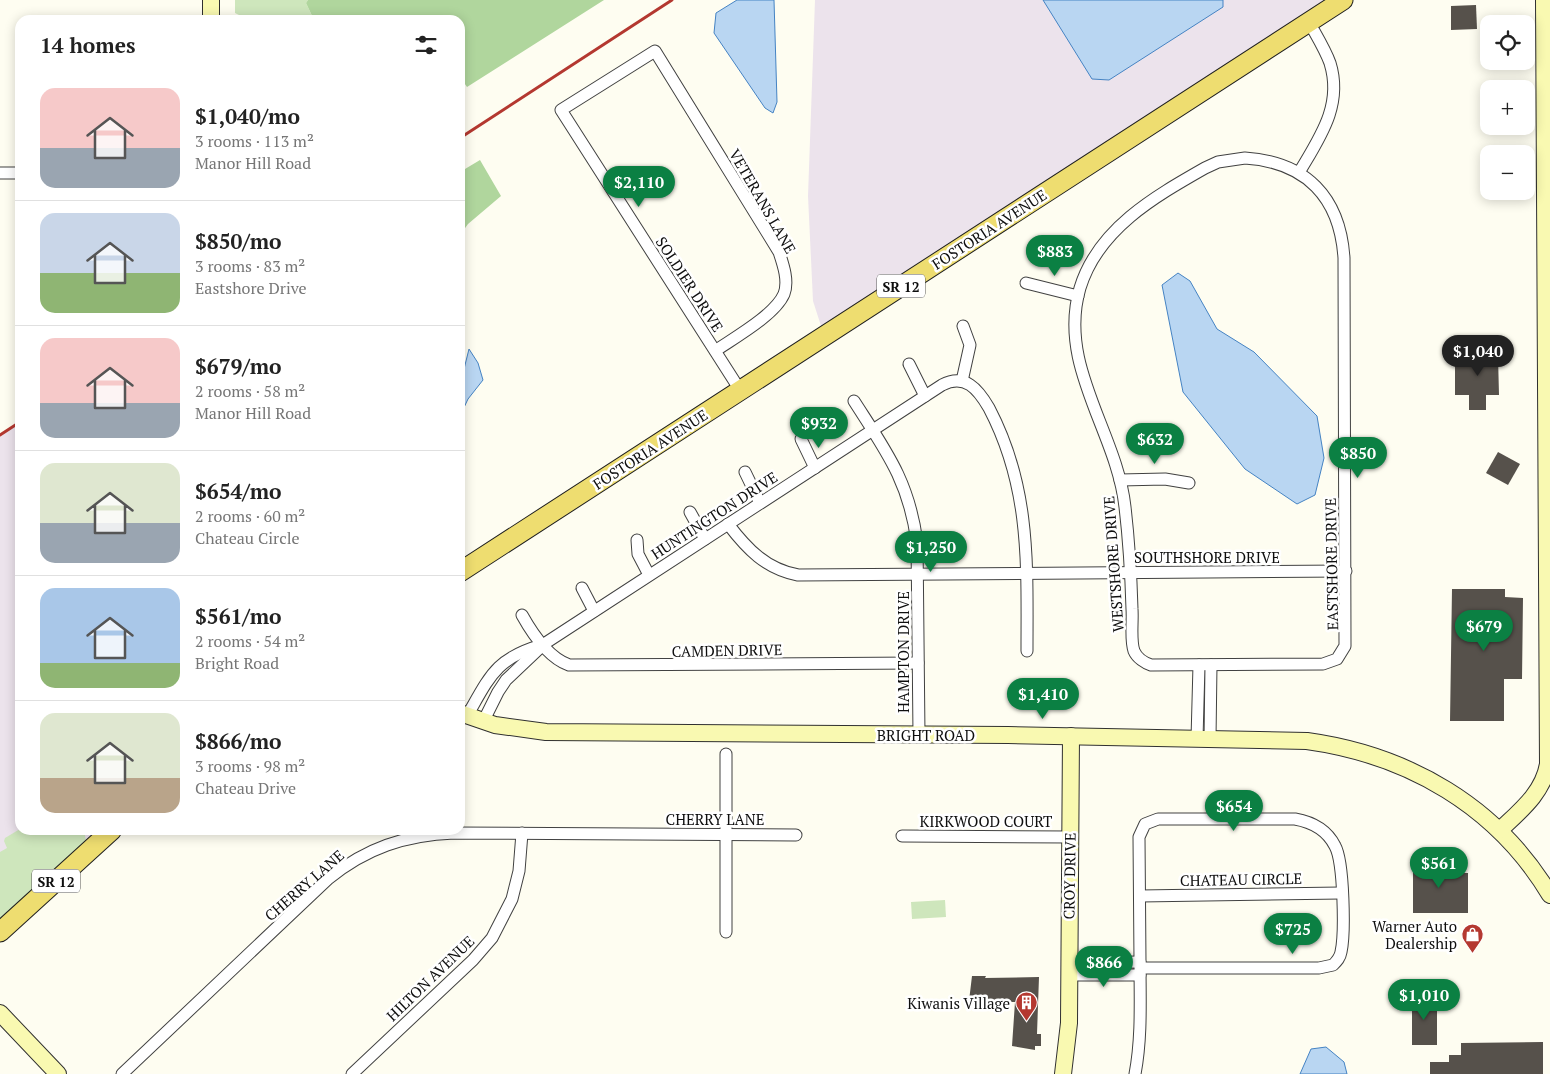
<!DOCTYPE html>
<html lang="en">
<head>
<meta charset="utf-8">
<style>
  body { margin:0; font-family:"PT Serif",serif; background:#f6f6f6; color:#222; height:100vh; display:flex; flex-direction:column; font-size:19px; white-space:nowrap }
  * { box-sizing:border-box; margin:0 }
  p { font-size:16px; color:#767676 }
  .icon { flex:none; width:28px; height:28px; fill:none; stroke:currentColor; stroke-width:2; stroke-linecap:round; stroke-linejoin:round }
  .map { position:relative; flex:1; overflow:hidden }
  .drawer { position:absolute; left:15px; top:15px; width:450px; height:820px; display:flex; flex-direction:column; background:#fff; border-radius:15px; box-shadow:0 2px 12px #0003 }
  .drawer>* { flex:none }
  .fabs { position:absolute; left:1480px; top:15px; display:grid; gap:10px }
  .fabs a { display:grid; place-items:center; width:55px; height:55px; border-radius:10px; background:#fff; box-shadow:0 2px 12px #0003; font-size:25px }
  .price { position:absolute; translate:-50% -42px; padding:0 11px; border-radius:18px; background:#0b8043; color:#fff; font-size:16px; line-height:32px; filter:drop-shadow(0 1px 2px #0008) }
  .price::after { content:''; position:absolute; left:50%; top:30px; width:15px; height:11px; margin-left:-8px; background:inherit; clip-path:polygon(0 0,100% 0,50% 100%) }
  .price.active { background:#222; color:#fff }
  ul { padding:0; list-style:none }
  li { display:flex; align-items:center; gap:15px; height:125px; padding:0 25px }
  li+li { border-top:1px solid #e0e0e0 }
  li span { display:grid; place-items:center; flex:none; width:140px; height:100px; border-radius:15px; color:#555 }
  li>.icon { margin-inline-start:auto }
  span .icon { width:60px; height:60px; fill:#fffc; stroke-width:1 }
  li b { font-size:21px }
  h2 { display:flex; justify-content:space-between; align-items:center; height:60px; padding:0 25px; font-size:21px }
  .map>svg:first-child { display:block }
</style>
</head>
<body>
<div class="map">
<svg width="1550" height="1074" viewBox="0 0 1550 1074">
  <rect width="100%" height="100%" fill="#fefdf1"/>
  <g fill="#ece3ec">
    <polygon points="815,0 1332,0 822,329 813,301 808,196"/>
    <polygon points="20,422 20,830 112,830 0,936 0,435"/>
  </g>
  <g fill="#cee6bc">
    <polygon points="235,0 308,0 306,3 314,20 241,20 241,16 235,13"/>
    <polygon points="20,829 84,830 86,841 0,922 0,852 7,848 4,841 5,838"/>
    <polygon points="945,900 946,917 912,919 911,902"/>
  </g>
  <g fill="#b0d69d">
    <polygon points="308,0 604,0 467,87 460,77 460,20 314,20 306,3"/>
    <polygon points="480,160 501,196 468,224 460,235 460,172"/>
  </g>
  <g fill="#b9d6f2" stroke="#4583c3">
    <polygon points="737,0 774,0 777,102 773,113 765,108 714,33 716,13"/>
    <polygon points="1043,0 1223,0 1223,7 1109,80 1092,79"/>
    <polygon points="1178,273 1190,281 1217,329 1254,352 1317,416 1324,458 1315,495 1297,504 1245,469 1183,392 1162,285"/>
    <polygon points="469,349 478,363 483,380 468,399 460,416 460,385"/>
    <polygon points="1326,1047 1344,1062 1347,1074 1300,1074 1311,1049"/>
  </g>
  <g fill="#56514b">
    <polygon points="1476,5 1477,29 1451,30 1451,6"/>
    <polygon points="1470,348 1494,348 1494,356 1498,356 1499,395 1486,395 1486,410 1469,410 1469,395 1455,395 1455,362 1470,362"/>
    <polygon points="1498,452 1520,464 1508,485 1486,473"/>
    <polygon points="1452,589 1505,589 1505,597 1523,598 1522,679 1504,679 1504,721 1450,721"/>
    <polygon points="1426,856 1445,856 1446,873 1468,873 1468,913 1413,913 1413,868 1426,868"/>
    <polygon points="972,976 986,976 985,978 1039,977 1037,1034 1041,1034 1041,1046 1035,1046 1035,1050 1012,1046 1015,1002 983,1002 983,1005 973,1005 974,1001 969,1001"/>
    <rect x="1412" y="997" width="25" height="48"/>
    <polygon points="1543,1042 1543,1074 1430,1074 1430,1062 1449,1062 1449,1055 1461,1055 1461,1043"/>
  </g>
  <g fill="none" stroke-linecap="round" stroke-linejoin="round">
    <defs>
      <g id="street">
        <path d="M1245,158C1306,162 1340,197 1344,258L1345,646L1337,659L1323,664L1151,665C1145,663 1137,658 1134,651C1130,640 1133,621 1132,609C1131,575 1129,541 1125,507C1117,432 1057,366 1080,288C1098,229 1154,197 1205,168L1218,162Z"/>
        <path d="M1300,171C1320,137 1343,105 1330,63C1325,49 1316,35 1309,22"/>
        <polyline points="0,173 20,173"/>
        <polyline points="1026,283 1078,296"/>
        <path d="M715,351C734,338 775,315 784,294C789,281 783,264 779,252L655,51L561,110L740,390"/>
        <polyline points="909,364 925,396"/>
        <polyline points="962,381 970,345 963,326"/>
        <path d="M854,401C886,451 909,481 917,542L919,735"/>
        <polyline points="801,439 815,468"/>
        <polyline points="745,472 760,503"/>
        <polyline points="1120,480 1165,479 1189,483"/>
        <polyline points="690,512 705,539"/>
        <path d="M728,524C747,549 766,569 798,575L1346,571"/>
        <polyline points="637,540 638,554 649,575"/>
        <polyline points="582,588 594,611"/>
        <path d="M522,615C532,633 549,658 569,665L918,663"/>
        <path d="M467,716C490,676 496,658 542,645"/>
        <path d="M483,722L498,692L506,680L544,644L942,385C965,373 978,389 989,408C1031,488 1027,565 1027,651"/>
        <polyline points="1197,739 1199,665"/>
        <polyline points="1210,739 1211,665"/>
        <polyline points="902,836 1070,837"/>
        <polyline points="1140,896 1341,893"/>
        <polyline points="726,932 726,754"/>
        <polyline points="1069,963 1140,962"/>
        <polyline points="1069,975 1140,975"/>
        <path d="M122,1074L328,879C366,848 405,835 454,833L796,835"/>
        <polyline points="352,1074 473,960 492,938 512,899 519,871 522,833"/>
        <path d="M1135,1074C1142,1037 1140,999 1140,962L1139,837L1145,824L1158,819H1295C1312,822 1327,830 1335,846C1344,862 1345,934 1341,952C1340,958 1337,961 1333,965L1319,968H1140"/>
      </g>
      <g id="secondary">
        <polyline points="211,0 211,20"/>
        <path d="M460,713L495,725L546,732L1008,735L1307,741C1408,755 1497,806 1550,895"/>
        <path d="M1500,830C1520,811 1543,793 1548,764L1544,0"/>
        <polyline points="0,1013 58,1074"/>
        <polyline points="1063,1074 1069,1023 1071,736"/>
      </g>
      <g id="primary">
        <polyline points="460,572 1343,0"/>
        <polyline points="0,932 112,830"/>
      </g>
    </defs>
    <use href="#street" stroke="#414141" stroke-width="13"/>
    <use href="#secondary" stroke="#303030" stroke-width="18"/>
    <use href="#primary" stroke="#1f1f1f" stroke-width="21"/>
    <use href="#street" stroke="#fff" stroke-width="11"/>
    <use href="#secondary" stroke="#f9f9b1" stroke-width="16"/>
    <use href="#primary" stroke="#eedd70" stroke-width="19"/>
    <g stroke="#b43830" stroke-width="3">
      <polyline points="460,138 672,0"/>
      <polyline points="0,435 20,422"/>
    </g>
  </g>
  <defs>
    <symbol id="shop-pin" viewBox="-11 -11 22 30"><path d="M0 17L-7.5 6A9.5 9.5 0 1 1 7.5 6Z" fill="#b43830" stroke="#fff"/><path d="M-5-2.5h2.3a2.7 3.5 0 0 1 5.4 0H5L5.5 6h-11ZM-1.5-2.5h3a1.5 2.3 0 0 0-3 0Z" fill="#fff"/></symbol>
    <symbol id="building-pin" viewBox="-11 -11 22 30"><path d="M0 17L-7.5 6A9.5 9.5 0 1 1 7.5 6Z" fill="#b43830" stroke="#fff"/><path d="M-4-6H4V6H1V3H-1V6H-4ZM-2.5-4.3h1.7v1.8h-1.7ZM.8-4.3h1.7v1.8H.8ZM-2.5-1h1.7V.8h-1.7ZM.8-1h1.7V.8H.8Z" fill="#fff"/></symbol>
  </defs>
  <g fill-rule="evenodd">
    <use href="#shop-pin" x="1460" y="922" width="25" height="34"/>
    <use href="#building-pin" x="1014" y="990" width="25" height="34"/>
  </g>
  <g text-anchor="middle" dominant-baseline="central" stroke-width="5" stroke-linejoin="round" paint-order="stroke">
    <g fill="#fff" stroke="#565656" stroke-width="1">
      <rect x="877" y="274.5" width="48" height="23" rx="4"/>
      <rect x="32" y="869.5" width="48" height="23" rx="4"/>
    </g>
    <g font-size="14" font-weight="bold" fill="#0e0e0e">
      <text x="901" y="286">SR 12</text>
      <text x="56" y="881">SR 12</text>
    </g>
    <g font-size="15" fill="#0e0e0e" stroke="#fff">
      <text transform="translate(763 201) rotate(60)">VETERANS LANE</text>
      <text transform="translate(989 229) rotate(-33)">FOSTORIA AVENUE</text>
      <text transform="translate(690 284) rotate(57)">SOLDIER DRIVE</text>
      <text transform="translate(650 449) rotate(-33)">FOSTORIA AVENUE</text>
      <text transform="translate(714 515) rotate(-33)">HUNTINGTON DRIVE</text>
      <text x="1207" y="557">SOUTHSHORE DRIVE</text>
      <text transform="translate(1113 564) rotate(-94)">WESTSHORE DRIVE</text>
      <text transform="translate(1331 564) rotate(-91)">EASTSHORE DRIVE</text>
      <text transform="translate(727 650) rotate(-1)">CAMDEN DRIVE</text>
      <text transform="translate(903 652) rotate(-90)">HAMPTON DRIVE</text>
      <text x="926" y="735">BRIGHT ROAD</text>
      <text x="715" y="819">CHERRY LANE</text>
      <text x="986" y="821">KIRKWOOD COURT</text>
      <text transform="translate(1069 876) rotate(-89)">CROY DRIVE</text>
      <text transform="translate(1241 879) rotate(-1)">CHATEAU CIRCLE</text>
      <text transform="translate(304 885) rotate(-41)">CHERRY LANE</text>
      <text transform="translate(430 978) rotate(-44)">HILTON AVENUE</text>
    </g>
    <g font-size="15" fill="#0e0e0e" stroke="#fff" text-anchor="end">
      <text x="1457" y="926">Warner Auto<tspan x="1457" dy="17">Dealership</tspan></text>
      <text x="1010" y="1003">Kiwanis Village</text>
    </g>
  </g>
</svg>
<div class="fabs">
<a><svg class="icon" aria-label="locate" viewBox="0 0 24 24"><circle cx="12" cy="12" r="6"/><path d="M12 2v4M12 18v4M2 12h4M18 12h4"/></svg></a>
<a>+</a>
<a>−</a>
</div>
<b class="price" style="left:639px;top:208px">$2,110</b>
<b class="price" style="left:1055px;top:277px">$883</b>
<b class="price active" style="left:1478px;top:377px">$1,040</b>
<b class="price" style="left:819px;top:449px">$932</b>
<b class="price" style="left:1155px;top:465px">$632</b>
<b class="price" style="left:1358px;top:479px">$850</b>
<b class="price" style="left:931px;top:573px">$1,250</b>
<b class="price" style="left:1484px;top:652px">$679</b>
<b class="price" style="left:1043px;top:720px">$1,410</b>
<b class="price" style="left:1234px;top:832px">$654</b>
<b class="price" style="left:1439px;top:889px">$561</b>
<b class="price" style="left:1293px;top:955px">$725</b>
<b class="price" style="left:1104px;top:988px">$866</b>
<b class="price" style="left:1424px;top:1021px">$1,010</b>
<section class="drawer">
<h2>14 homes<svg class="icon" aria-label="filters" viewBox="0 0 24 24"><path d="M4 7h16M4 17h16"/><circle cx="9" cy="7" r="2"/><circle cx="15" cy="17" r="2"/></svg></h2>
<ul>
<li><span style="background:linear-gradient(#f6c9c9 60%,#9aa5b1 0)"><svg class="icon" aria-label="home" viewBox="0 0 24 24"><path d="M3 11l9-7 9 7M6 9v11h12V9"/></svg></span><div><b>$1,040/mo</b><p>3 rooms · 113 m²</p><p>Manor Hill Road</p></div></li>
<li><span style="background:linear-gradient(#c9d6e8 60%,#8fb573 0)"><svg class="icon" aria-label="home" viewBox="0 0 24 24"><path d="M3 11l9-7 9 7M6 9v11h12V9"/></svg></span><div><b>$850/mo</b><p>3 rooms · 83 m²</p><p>Eastshore Drive</p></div></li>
<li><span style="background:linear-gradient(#f6c9c9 65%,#9aa5b1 0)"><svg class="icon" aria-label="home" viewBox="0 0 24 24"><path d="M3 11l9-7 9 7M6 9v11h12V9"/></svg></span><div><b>$679/mo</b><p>2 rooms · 58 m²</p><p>Manor Hill Road</p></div></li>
<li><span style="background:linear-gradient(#dfe7d0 60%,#9aa5b1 0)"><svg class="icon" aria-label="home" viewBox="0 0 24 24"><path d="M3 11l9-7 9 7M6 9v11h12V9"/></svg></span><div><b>$654/mo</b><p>2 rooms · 60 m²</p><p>Chateau Circle</p></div></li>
<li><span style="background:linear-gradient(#a9c7e8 75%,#8fb573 0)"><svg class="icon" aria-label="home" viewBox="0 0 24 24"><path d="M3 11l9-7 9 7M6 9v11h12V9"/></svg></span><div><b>$561/mo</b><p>2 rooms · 54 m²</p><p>Bright Road</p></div></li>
<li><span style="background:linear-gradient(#dfe7d0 65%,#b9a48a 0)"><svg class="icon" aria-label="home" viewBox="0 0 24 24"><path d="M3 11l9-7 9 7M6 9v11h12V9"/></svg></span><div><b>$866/mo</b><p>3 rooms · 98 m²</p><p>Chateau Drive</p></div></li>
</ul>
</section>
</div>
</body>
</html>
